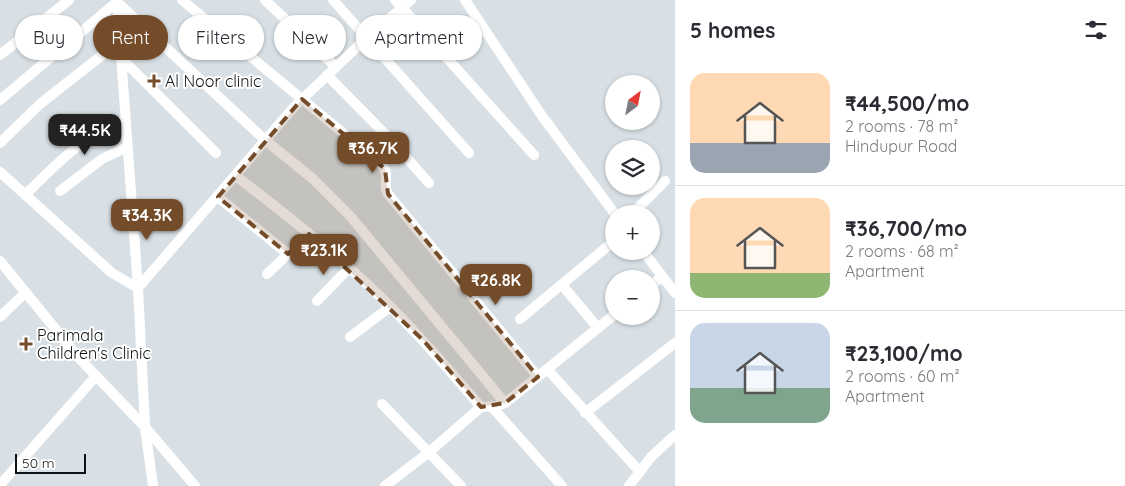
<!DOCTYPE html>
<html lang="en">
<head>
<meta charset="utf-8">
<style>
  body { margin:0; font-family:Quicksand,sans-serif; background:#f2f2f3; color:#2b2b33; height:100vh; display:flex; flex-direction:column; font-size:19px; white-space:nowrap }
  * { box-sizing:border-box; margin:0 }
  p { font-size:16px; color:#7c7c81 }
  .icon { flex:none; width:28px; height:28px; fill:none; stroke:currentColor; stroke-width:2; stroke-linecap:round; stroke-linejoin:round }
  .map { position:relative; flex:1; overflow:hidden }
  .drawer { display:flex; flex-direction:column; background:#fff; width:450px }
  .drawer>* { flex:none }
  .guide { position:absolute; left:15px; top:15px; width:475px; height:45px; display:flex; gap:10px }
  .needle { width:32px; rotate:32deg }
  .fabs { position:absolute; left:605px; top:75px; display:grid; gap:10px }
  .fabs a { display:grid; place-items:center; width:55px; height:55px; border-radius:50%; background:#fff; box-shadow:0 1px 4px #0004; font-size:25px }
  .scale { position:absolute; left:15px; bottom:12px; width:71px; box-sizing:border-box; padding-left:5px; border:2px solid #101314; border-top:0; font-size:14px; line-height:18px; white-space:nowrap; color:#101314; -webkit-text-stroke:4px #fff; paint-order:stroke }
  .price { position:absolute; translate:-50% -42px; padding:0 11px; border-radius:10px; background:#744c2a; color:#fff; font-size:16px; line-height:32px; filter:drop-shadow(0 1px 2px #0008) }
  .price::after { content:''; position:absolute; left:50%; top:30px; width:15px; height:11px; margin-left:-8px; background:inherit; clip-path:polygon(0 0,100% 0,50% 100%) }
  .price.on { background:#222; color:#fff }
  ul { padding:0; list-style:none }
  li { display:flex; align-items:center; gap:15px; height:125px; padding:0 15px }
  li+li { border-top:1px solid #e1e1e2 }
  li span { display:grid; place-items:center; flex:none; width:140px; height:100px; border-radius:15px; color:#555 }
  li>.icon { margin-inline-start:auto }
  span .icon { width:60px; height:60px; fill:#fffc; stroke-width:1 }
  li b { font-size:21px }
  h2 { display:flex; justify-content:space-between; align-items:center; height:60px; padding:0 15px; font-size:21px }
  .pill { padding:0 18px; border-radius:22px; background:#fff; box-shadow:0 1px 4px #0004; font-size:18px; line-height:45px }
  .pill.on { background:#744c2a; color:#fff }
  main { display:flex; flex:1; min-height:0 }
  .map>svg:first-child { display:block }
</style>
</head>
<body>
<main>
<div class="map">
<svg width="675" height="486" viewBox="0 0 675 486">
  <rect width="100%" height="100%" fill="#d8e0e5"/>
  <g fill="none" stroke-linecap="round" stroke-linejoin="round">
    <g stroke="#fff" stroke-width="10">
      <path d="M182,0L383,166C390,175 382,185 388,194L538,377"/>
      <polyline points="265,0 336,67"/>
      <polyline points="333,0 469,153"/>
      <polyline points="395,0 534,155"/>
      <polyline points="465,0 542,116 615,214"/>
      <polyline points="117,1 138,288 145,427 153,486"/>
      <polyline points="0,55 69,0"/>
      <polyline points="120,57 216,153"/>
      <polyline points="327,75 388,137 429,183"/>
      <polyline points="0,100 117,2 265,140 312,178 351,217 505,403"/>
      <polyline points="0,143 40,104 120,41"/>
      <polyline points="0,172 112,273 138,288 294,107 359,45 411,0"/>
      <path d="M236,176C280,210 325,245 366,283C407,321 444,364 481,407"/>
      <polyline points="60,191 102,159 127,147"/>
      <path d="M25,195C59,161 80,139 125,120"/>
      <polyline points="218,197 288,254"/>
      <polyline points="632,214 665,181"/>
      <polyline points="643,251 675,293"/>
      <polyline points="0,261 79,358 145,427 195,486"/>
      <polyline points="267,274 309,234"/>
      <polyline points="562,285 598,328"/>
      <polyline points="651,285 662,277"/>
      <polyline points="317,301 349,268"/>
      <polyline points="0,317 25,293"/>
      <polyline points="520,319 614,241"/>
      <polyline points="350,337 390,307"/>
      <polyline points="548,370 640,472"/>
      <polyline points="382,404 461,486"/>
      <polyline points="492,407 562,486"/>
      <polyline points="585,413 675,343"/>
      <polyline points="0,485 96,376"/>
      <polyline points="385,486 428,453 481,407 496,406 505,403 614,315"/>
      <polyline points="629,486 651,457 675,435"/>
    </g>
  </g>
  <path fill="#744c2a" fill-opacity="0.2" stroke="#744c2a" stroke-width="4" stroke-dasharray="10 6" stroke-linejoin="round" d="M302,99L385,169L388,194L538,377L505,403L481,407L423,340L309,234L288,254L218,197Z"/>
  <g fill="#744c2a" stroke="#fff" stroke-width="2">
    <path d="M151.5 73.5h5v5h5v5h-5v5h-5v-5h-5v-5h5z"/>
    <path d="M23.5 336.5h5v5h5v5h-5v5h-5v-5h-5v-5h5z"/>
  </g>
  <g text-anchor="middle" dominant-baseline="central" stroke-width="4" stroke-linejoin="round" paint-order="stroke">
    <g font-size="16" fill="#101314" stroke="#fff" text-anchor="start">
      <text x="165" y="81">Al Noor clinic</text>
      <text x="37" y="335">Parimala<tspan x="37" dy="18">Children's Clinic</tspan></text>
    </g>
  </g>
</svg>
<div class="fabs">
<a><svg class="needle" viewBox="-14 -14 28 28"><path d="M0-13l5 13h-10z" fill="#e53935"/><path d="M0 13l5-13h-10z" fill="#7c7c81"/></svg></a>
<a><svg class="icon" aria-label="layers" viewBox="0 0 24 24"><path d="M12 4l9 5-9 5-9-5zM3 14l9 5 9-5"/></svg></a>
<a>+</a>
<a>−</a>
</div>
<div class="scale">50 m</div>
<b class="price on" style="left:85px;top:156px">₹44.5K</b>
<b class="price" style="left:373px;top:174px">₹36.7K</b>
<b class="price" style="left:147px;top:241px">₹34.3K</b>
<b class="price" style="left:324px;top:276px">₹23.1K</b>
<b class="price" style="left:496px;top:306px">₹26.8K</b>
<div class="guide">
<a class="pill">Buy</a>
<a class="pill on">Rent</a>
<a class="pill">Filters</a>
<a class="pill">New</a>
<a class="pill">Apartment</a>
</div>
</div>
<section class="drawer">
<h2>5 homes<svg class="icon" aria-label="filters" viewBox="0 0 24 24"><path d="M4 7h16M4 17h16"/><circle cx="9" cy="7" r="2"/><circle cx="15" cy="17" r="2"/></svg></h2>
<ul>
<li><span style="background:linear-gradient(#ffd9b3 70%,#9aa5b1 0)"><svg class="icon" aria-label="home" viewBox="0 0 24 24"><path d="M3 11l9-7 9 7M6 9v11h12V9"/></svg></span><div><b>₹44,500/mo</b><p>2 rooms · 78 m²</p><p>Hindupur Road</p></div></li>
<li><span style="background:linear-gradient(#ffd9b3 75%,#8fb573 0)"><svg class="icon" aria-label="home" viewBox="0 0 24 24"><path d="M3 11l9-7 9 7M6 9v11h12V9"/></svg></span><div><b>₹36,700/mo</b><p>2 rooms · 68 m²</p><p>Apartment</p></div></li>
<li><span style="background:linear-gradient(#c9d6e8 65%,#7fa58c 0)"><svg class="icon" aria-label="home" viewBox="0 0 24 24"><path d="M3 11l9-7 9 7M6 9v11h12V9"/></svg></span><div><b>₹23,100/mo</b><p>2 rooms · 60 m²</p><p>Apartment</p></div></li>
</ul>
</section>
</main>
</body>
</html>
